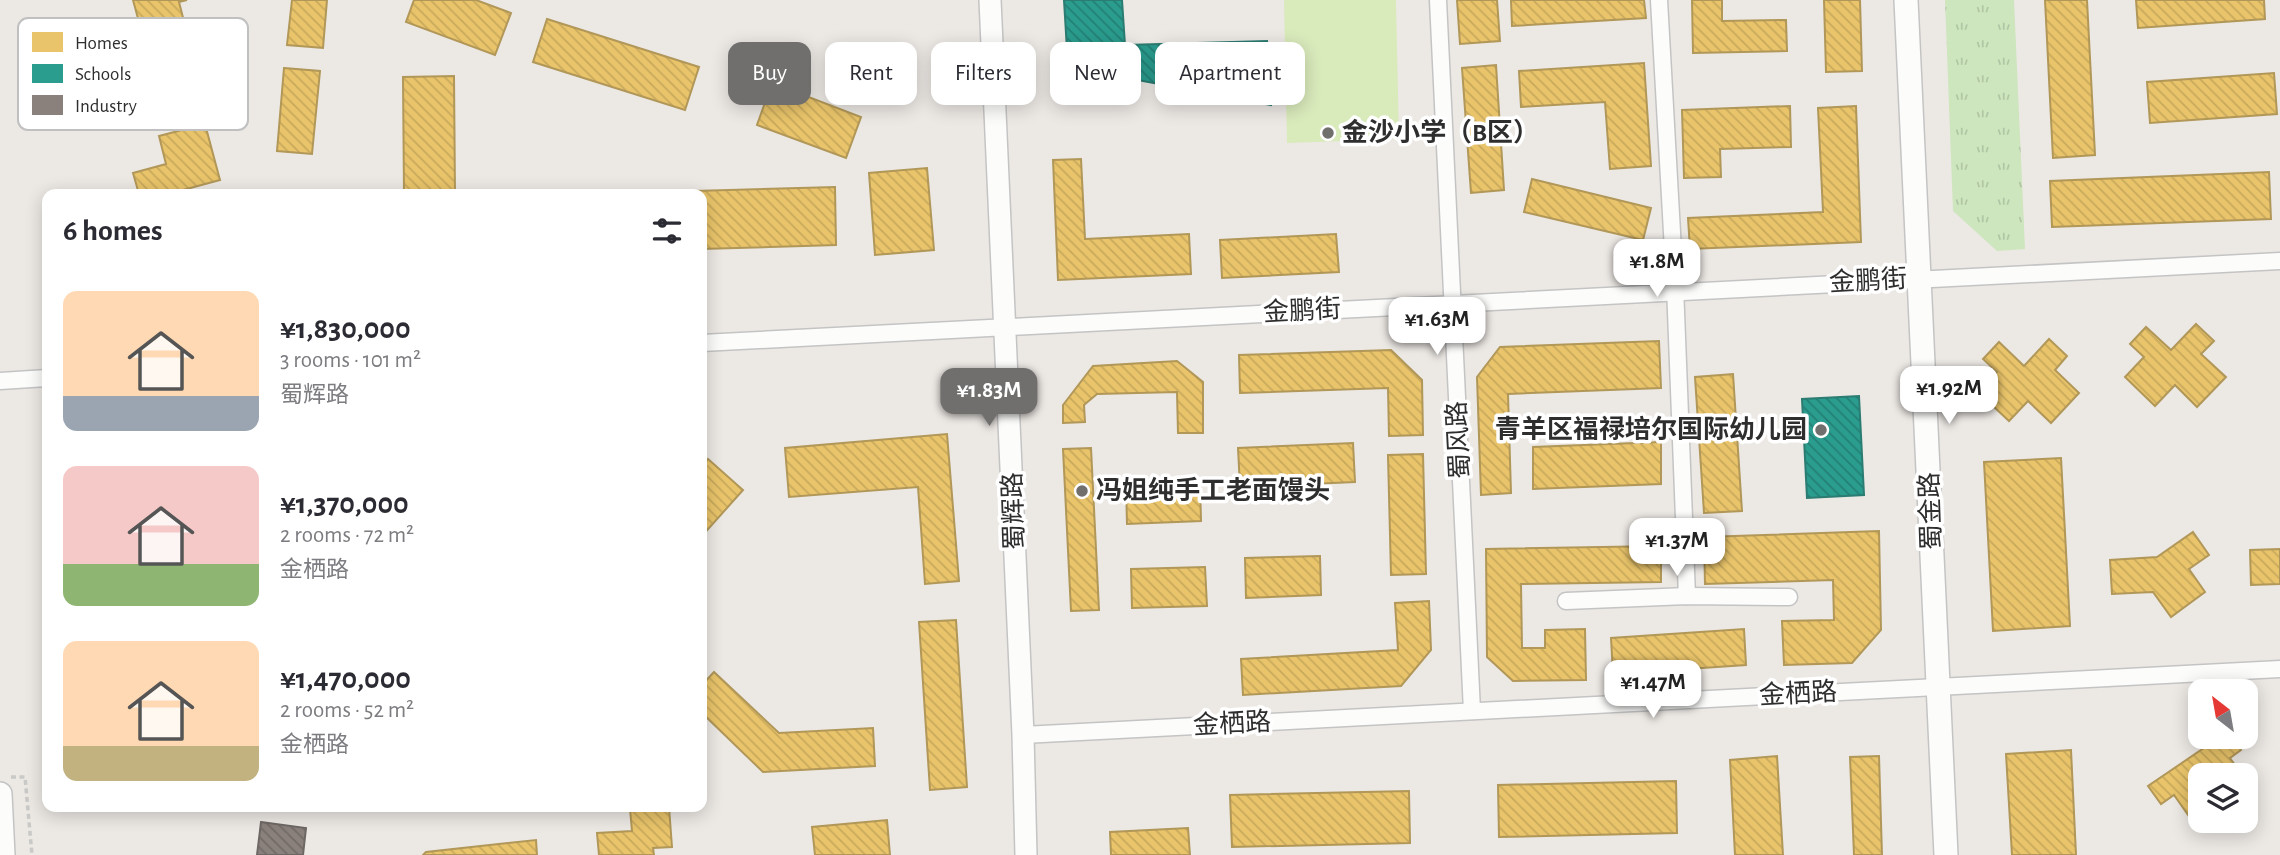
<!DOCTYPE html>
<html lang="en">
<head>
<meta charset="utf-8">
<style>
  body { margin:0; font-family:"Alegreya Sans","Noto Sans SC",sans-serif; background:#f2f2f3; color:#2b2b33; height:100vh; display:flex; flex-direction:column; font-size:26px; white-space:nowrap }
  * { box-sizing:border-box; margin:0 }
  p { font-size:23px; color:#7c7c81 }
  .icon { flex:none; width:38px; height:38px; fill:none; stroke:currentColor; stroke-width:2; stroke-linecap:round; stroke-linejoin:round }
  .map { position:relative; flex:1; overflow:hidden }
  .panel { position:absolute; left:42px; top:189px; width:665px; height:623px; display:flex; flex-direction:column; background:#fff; border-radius:14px; box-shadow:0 4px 18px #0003 }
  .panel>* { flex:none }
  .banner { position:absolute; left:728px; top:42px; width:665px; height:63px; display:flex; gap:14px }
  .needle { width:46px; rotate:329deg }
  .buttons { position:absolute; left:2188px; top:679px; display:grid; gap:14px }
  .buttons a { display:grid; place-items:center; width:70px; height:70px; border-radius:14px; background:#fff; box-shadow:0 4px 18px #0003; font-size:35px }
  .price { position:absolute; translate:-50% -60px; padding:0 16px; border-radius:14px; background:#fff; color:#222; font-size:23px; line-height:46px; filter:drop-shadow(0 2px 4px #0008) }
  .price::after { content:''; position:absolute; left:50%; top:42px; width:21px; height:16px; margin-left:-10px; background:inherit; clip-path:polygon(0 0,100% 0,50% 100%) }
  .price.active { background:#706f6e; color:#fff }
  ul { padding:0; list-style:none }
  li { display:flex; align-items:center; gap:21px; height:175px; padding:0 21px }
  li span { display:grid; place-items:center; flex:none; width:196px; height:140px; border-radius:14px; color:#555 }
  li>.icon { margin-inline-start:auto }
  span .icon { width:84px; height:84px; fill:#fffc; stroke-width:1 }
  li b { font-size:30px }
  h2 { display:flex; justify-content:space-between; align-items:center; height:84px; padding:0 21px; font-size:30px }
  .pill { padding:0 24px; border-radius:14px; background:#fff; box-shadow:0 4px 18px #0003; font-size:24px; line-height:63px }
  .pill.active { background:#706f6e; color:#fff }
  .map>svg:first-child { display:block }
</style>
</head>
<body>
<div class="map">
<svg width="2280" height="855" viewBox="0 0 2280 855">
  <defs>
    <pattern id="park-tufts" width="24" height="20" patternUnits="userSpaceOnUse" patternTransform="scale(1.75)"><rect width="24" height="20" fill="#cee6be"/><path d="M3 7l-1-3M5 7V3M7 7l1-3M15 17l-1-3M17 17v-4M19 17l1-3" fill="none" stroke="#b1c6a4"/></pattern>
    <pattern id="homes-back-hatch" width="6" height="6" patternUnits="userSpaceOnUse" patternTransform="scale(1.75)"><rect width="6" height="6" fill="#e9c46a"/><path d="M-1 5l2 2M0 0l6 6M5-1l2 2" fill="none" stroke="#c8a95c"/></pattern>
    <pattern id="schools-back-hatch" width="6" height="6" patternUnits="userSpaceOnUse" patternTransform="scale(1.75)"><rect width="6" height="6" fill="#2a9d8f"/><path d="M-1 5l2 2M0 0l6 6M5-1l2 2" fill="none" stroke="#248075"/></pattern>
    <pattern id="industry-back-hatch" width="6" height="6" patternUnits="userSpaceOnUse" patternTransform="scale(1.75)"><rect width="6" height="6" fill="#8a817c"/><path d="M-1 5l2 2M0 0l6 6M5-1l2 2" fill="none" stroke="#716a66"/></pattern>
  </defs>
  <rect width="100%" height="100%" fill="#ece8e4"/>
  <polygon fill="url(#park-tufts)" points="1945,0 2014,0 2025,249 1997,251 1953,211"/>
  <polygon fill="#d9eabb" points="1284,0 1396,0 1399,139 1287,143"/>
  <g fill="url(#homes-back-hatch)" stroke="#b19758" stroke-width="2">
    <polygon points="133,0 187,0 179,2 188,37 146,48"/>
    <polygon points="292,0 327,0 323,48 287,45"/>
    <polygon points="414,0 476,0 511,13 495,55 406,22"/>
    <polygon points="1457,0 1497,0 1500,41 1460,44"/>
    <polygon points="1511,0 1644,0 1646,18 1512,26"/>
    <polygon points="1692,0 1722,0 1722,21 1786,20 1787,51 1693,53"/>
    <polygon points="1824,0 1860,0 1862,71 1826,72"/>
    <polygon points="2045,0 2087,0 2095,155 2053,158"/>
    <polygon points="2136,0 2264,0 2265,19 2138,28"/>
    <polygon points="547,19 699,67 685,110 533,62"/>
    <polygon points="1644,63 1651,166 1610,169 1605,102 1521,107 1519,71"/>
    <polygon points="1496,65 1504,190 1471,193 1462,68"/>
    <polygon points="284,68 320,71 312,154 277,151"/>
    <polygon points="2274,73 2277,114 2150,123 2147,82"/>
    <polygon points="454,76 455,194 404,194 403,77"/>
    <polygon points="772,83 861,117 846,158 757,125"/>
    <polygon points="1790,106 1791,147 1720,149 1721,177 1684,178 1682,110"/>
    <polygon points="1856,106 1861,242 1690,249 1688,218 1823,212 1818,108"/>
    <polygon points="205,124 220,180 183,190 184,194 139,194 133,173 166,164 159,136"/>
    <polygon points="1081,159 1085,239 1189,234 1191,274 1058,280 1053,160"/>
    <polygon points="927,168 934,250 875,255 869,173"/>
    <polygon points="2269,172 2271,219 2052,227 2050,181"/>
    <polygon points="1532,179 1651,208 1643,240 1524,212"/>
    <polygon points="835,187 836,245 702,249 702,194 587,194"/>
    <polygon points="1336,234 1339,272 1222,278 1220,240"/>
    <polygon points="2196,324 2214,341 2201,354 2226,377 2197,407 2175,385 2155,406 2125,377 2144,357 2130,344 2146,327 2171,350"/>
    <polygon points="2049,339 2067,356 2055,370 2079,393 2051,423 2028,401 2009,421 1978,392 1997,372 1983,359 1999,342 2024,366"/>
    <polygon points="1659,341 1661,388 1508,394 1511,493 1481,495 1477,377 1500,347"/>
    <polygon points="1391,350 1422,380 1423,435 1389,436 1388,388 1240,393 1239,355"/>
    <polygon points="1177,361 1203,382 1203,433 1178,433 1177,392 1097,394 1084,405 1085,422 1063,423 1063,405 1093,366"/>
    <polygon points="1733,374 1742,511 1704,513 1695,377"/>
    <polygon points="947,434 959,581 925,584 918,487 789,497 785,448"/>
    <polygon points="1661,442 1661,484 1533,489 1533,447"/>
    <polygon points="1353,443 1355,482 1240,487 1238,448"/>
    <polygon points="1091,448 1099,610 1071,611 1063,449"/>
    <polygon points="1423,454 1426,574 1391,575 1388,455"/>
    <polygon points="2061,458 2070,626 1993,631 1984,462"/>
    <polygon points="708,459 743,490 702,536 702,466"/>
    <polygon points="1200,482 1201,521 1127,524 1126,484"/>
    <polygon points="1879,531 1881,630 1852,663 1784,665 1782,621 1834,620 1833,580 1705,584 1704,537"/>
    <polygon points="2193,532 2209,555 2189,569 2205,592 2171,617 2153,592 2112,594 2110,560 2157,557"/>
    <polygon points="1661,546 1661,582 1521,584 1522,648 1545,648 1545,630 1585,629 1586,680 1513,681 1487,657 1486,549"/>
    <polygon points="2280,549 2280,584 2251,585 2250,550"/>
    <polygon points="1320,556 1321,595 1246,598 1245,558"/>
    <polygon points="1205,567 1207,606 1132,608 1131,569"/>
    <polygon points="1429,601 1431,650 1401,686 1243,695 1241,659 1398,650 1395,603"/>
    <polygon points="956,620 967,787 930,790 919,622"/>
    <polygon points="1744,629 1746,665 1613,674 1611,638"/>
    <polygon points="714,672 779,733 873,728 875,766 763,772 702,713 702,685"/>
    <polygon points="2220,737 2232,737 2241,750 2230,758 2242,775 2200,775 2201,821 2195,825 2174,795 2161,804 2148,786"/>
    <polygon points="2071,750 2076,855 2012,855 2006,754"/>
    <polygon points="1777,756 1783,855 1735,855 1730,760"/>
    <polygon points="1879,756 1882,855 1854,855 1850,757"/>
    <polygon points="1676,781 1677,833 1499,837 1498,785"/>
    <polygon points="1409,791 1410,843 1232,847 1230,795"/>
    <polygon points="669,807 672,847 653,848 654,855 599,855 597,833 632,831 630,809"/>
    <polygon points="887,820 890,855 815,855 812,827"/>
    <polygon points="1188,828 1190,855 1111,855 1110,832"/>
    <polygon points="536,840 537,855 423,855 426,852"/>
  </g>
  <g fill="url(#schools-back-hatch)" stroke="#2b7c72" stroke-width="2">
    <polygon points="1064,0 1122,0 1125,45 1267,41 1271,105 1068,67"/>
    <polygon points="1859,396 1864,495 1807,498 1802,399"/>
  </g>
  <polygon fill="url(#industry-back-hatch)" stroke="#6e6865" stroke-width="2" points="261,822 306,828 303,855 257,855"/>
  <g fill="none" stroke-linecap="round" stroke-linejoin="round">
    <defs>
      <g id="minor">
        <polyline points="1438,0 1472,711"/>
        <polyline points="1659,0 1675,286 1687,596"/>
        <polyline points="702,343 2280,261"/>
        <polyline points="0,381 47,378"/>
        <polyline points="1566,601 1687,596 1789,597"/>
        <polyline points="1023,735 2280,669"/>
      </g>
      <polyline id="tertiary" points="990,0 1023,735 1026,855"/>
      <g id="secondary">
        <polyline points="1906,0 1946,855"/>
        <polyline points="0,794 3,855"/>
      </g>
    </defs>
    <use href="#minor" stroke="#c5c4c5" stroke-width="19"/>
    <use href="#tertiary" stroke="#c5c4c5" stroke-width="24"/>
    <use href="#secondary" stroke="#c5c4c5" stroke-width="26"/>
    <polyline stroke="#c9c9c8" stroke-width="3.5" stroke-dasharray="5 3.5" stroke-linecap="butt" points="11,777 25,777 32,855"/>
    <use href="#minor" stroke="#fcfcfb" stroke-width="16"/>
    <use href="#tertiary" stroke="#fcfcfb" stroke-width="21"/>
    <use href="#secondary" stroke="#fcfcfb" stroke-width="23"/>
  </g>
  <g fill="#706f6e" stroke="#fff" stroke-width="2.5">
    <circle cx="1328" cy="133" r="7"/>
    <circle cx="1821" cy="430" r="7"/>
    <circle cx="1082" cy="491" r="7"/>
  </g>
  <g text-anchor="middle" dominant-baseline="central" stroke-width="7" stroke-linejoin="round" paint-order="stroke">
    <g font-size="26" font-weight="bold" fill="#2e2e2e" stroke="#fff" text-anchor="start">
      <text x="1342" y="133">金沙小学（B区）</text>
      <text x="1807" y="430" text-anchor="end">青羊区福禄培尔国际幼儿园</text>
      <text x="1096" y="491">冯姐纯手工老面馒头</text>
    </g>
    <g font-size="26" fill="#2e2e2e" stroke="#fff">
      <text transform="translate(1868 281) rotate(-3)">金鹏街</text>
      <text transform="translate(1302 311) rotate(-3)">金鹏街</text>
      <text transform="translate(1459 440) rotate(-93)">蜀风路</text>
      <text transform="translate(1014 511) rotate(-92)">蜀辉路</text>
      <text transform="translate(1931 511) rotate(-92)">蜀金路</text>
      <text transform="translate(1798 694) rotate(-3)">金栖路</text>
      <text transform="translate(1232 724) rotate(-3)">金栖路</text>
    </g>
  </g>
  <rect x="18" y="18" width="230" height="112" rx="10" fill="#fff" stroke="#c0c0c0" stroke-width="2"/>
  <rect x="32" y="32" width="31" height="20" fill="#e9c46a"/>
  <rect x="32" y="64" width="31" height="19" fill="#2a9d8f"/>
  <rect x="32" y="95" width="31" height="20" fill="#8a817c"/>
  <g font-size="19" fill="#2e2e2e">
    <text x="75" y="49">Homes</text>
    <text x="75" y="80">Schools</text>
    <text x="75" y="112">Industry</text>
  </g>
</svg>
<div class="buttons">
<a><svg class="needle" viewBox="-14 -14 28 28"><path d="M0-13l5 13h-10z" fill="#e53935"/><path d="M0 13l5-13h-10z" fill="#7c7c81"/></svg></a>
<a><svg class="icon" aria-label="layers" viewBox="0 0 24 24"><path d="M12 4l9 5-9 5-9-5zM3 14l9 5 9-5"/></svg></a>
</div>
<b class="price" style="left:1657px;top:299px">¥1.8M</b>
<b class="price" style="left:1437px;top:357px">¥1.63M</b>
<b class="price" style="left:1949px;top:426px">¥1.92M</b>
<b class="price active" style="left:989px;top:428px">¥1.83M</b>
<b class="price" style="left:1677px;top:578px">¥1.37M</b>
<b class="price" style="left:1653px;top:720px">¥1.47M</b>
<div class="banner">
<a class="pill active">Buy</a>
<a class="pill">Rent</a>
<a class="pill">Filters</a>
<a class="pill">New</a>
<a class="pill">Apartment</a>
</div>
<section class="panel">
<h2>6 homes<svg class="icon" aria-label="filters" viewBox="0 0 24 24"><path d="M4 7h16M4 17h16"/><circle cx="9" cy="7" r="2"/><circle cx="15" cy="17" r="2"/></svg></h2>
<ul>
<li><span style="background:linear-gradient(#ffd9b3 75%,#9aa5b1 0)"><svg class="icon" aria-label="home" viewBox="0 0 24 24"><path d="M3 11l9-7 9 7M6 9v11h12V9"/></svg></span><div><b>¥1,830,000</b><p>3 rooms · 101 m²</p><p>蜀辉路</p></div></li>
<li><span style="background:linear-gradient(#f6c9c9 70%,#8fb573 0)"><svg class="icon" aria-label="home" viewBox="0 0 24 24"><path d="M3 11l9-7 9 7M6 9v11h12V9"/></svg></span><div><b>¥1,370,000</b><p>2 rooms · 72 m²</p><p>金栖路</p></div></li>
<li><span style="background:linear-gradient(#ffd9b3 75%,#c2b280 0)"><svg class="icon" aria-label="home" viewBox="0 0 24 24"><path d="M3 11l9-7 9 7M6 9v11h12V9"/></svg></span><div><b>¥1,470,000</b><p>2 rooms · 52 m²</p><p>金栖路</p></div></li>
</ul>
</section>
</div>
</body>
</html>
